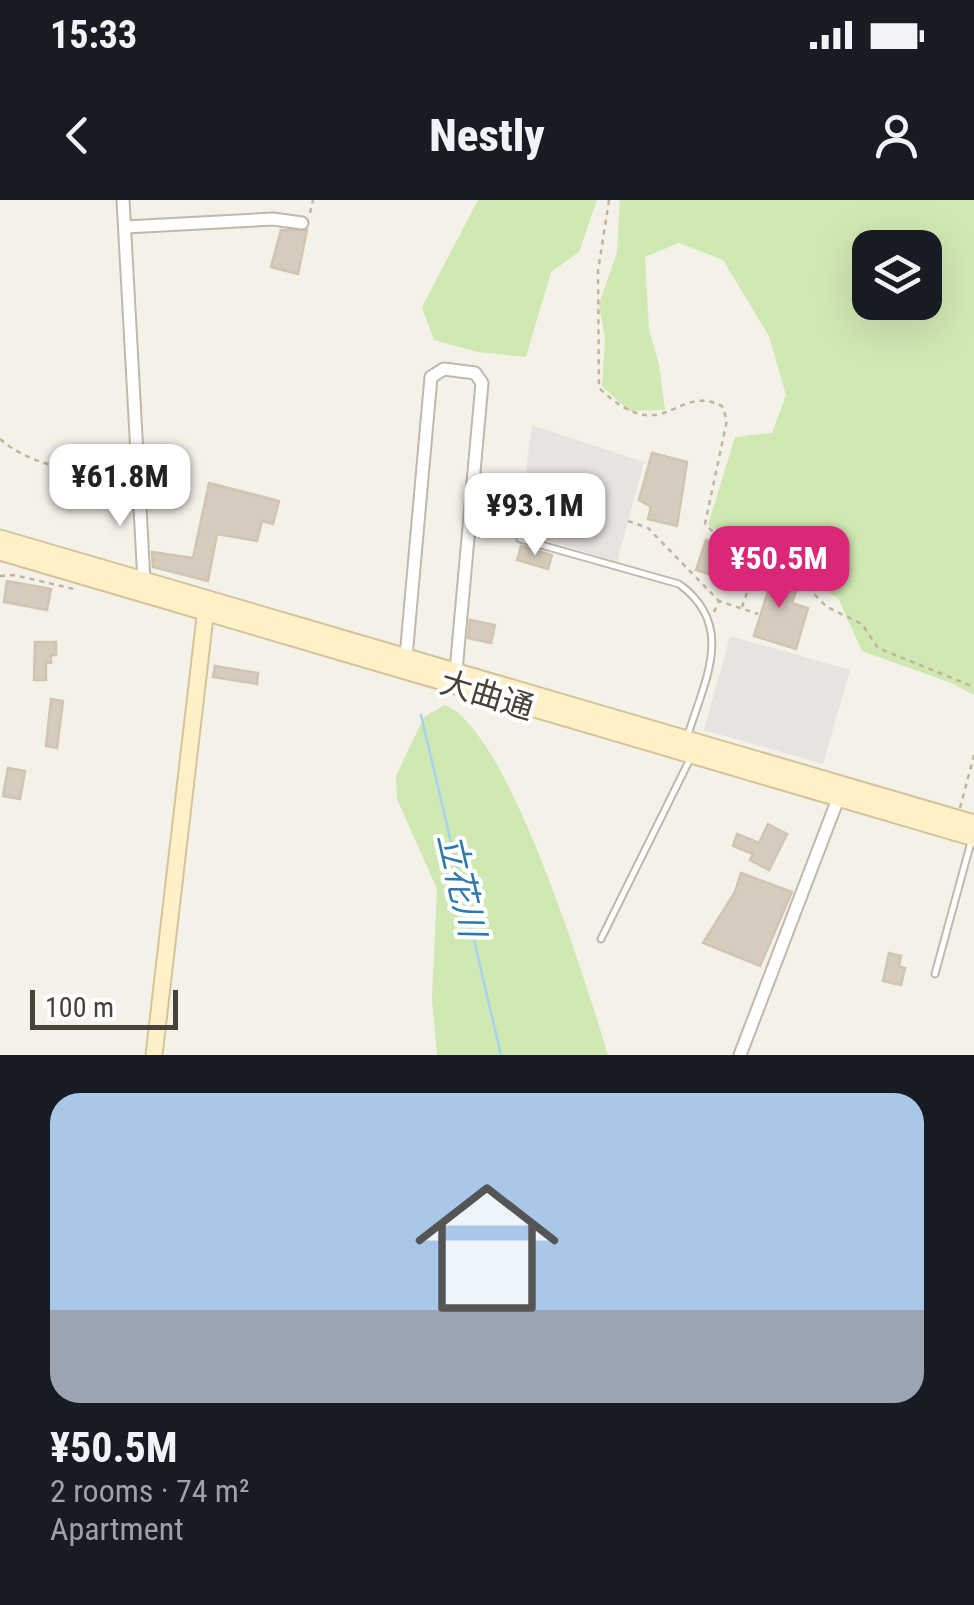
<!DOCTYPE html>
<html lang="en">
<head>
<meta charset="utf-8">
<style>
  body { margin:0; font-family:"Roboto Condensed","Noto Sans JP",sans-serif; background:#20242c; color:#f1f3f6; height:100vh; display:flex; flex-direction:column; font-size:38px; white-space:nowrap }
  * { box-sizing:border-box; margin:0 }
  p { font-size:32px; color:#9ea1a6 }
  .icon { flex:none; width:55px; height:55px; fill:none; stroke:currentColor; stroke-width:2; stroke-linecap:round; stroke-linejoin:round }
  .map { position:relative; height:855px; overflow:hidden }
  .panel { display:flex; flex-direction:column; background:#171b24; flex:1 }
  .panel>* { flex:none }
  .controls { position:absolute; left:852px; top:30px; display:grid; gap:20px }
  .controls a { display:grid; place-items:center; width:90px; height:90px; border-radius:20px; background:#171b24; box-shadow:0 10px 40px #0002; font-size:50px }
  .scale { position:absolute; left:30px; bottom:25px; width:148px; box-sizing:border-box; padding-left:10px; border:5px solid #484137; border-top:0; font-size:28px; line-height:35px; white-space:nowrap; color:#484137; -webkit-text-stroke:8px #fff; paint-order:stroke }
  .price { position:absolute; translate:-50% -85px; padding:0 22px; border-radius:20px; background:#fff; color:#222; font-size:32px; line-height:65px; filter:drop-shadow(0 2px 5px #0008) }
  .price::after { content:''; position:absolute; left:50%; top:60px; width:30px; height:22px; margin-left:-15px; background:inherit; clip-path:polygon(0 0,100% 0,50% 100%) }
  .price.on { background:#db2777; color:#fff }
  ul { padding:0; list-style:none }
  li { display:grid; align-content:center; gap:20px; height:530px; padding:0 50px }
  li+li { border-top:2px solid #363941 }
  li span { display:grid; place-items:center; height:310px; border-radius:30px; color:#555 }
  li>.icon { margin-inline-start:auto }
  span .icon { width:180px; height:180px; fill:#fffc; stroke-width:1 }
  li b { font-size:42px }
  .status { display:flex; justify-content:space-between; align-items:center; height:70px; padding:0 50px; background:#171b24; direction:ltr }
  .status svg { height:28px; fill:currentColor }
  header { display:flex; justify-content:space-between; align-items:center; height:130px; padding:0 50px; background:#171b24; font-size:45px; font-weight:800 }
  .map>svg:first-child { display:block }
</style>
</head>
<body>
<div class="status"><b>15:33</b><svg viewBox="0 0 49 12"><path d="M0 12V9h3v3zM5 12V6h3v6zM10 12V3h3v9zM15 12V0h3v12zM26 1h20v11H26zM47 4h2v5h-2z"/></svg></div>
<header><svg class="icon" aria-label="back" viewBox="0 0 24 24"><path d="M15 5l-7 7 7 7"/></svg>Nestly<svg class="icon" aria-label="person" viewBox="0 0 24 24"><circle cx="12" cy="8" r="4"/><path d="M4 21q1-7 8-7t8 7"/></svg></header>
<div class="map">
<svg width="974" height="855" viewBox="0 0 974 855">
  <rect width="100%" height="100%" fill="#f4f1e9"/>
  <g fill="#d0e8b2" fill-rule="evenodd">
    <polygon points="478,0 597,0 579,52 551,72 526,157 478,152 434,140 422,107"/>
    <path d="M620,0H974V495L951,483L862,451L838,398L708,325L735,237L772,233L786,195L769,136L723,60L679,43L645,57L649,130L659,164L665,210L629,211L602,186L605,139L599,104L617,52ZM870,48H925V102H870Z"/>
    <path d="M445,505C509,530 587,786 608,855H437L432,799L437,689L397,599L396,576L424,517Z"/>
  </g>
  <g fill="#e6e3e0">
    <polygon points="532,225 644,262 617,362 518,331"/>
    <polygon points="730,436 850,470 823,564 704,530"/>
  </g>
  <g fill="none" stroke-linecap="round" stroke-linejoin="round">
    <polyline stroke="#a5d3f0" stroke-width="2.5" points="421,515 501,855"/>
  </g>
  <g fill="#d6ccbe" stroke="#d1c4b1" stroke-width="2.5">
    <polygon points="281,30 307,30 298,74 271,67"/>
    <polygon points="652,253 687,262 677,326 648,319 651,307 639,300"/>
    <polygon points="147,267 185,279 181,295 148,285"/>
    <polygon points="209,283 279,301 273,324 262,321 257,341 217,334 208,381 153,367 152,352 193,358"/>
    <polygon points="706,340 724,345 714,376 696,370"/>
    <polygon points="521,346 552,355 548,369 517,360"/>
    <polygon points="755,369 798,385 792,403 808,408 796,449 754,436 768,391 750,385"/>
    <polygon points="7,381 51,389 47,410 4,402"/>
    <polygon points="470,420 495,425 491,443 468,438"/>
    <polygon points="35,442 56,442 56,455 51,455 51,463 46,462 46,480 34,480"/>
    <polygon points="215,466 258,473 257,484 213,477"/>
    <polygon points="51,499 63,501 57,548 46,546"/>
    <polygon points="8,568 25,571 20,599 3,596"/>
    <polygon points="768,624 787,634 769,670 750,660 753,654 733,646 737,634 759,643"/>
    <polygon points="741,673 792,692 760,766 703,743 735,692"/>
    <polygon points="889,753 901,756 899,766 905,768 901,785 883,781"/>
  </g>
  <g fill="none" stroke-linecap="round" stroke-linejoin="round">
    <defs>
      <g id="lane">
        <path d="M520,339L679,384C737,426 704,481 687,538"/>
        <polyline points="601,739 690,559"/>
        <polyline points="935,774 971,642"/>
      </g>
      <g id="street">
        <polyline points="123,0 144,381"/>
        <polyline points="126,27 273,19 302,23"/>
        <polyline points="406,457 431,177 444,169 475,173 482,183 456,471"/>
        <polyline points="740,855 841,591"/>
      </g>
      <g id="secondary">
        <polyline points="0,338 974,623"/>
        <polyline points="0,352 974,638"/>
        <polyline points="154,855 206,408"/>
      </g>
    </defs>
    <use href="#lane" stroke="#c0b8ab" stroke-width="9"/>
    <use href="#street" stroke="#c0b8ab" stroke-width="15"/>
    <use href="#secondary" stroke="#d4c499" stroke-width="19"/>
    <g stroke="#c2b49c" stroke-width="2.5" stroke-dasharray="5 5" stroke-linecap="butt">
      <path d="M609,0L598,71L599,188C665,251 675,182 722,206L727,220L705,324C719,340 741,343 756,358L757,366L799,379L827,407L862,424L878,448L974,487"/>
      <polyline points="310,13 313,0"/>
      <path d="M0,239C35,269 81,272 126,273"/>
      <polyline points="628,321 648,328 719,401"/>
      <polyline points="0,376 14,375 74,389"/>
      <polyline points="742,407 756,367"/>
      <polyline points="714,412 719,401 758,414"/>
      <polyline points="960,608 974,555"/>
    </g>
    <use href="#lane" stroke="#fff" stroke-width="5"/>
    <use href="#street" stroke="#fff" stroke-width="11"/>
    <use href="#secondary" stroke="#fef1c8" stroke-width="15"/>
  </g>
  <g text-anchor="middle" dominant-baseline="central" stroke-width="8" stroke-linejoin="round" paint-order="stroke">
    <g font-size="32" fill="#484137" stroke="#fff">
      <text transform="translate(487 495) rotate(17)">大曲通</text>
    </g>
    <g font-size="35" font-style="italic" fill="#2e79ac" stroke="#fff">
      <text transform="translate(461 685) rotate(77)">立花川</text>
    </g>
  </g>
</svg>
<div class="controls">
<a><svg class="icon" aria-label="layers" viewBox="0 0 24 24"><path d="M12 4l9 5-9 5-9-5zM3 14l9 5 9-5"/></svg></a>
</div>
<div class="scale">100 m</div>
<b class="price" style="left:120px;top:329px">¥61.8M</b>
<b class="price" style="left:535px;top:358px">¥93.1M</b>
<b class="price on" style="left:779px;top:411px">¥50.5M</b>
</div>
<section class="panel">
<ul>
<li><span style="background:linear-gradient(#a9c7e8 70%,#9aa5b1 0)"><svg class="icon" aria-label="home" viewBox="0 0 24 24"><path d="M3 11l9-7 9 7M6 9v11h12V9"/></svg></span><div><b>¥50.5M</b><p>2 rooms · 74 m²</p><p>Apartment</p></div></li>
</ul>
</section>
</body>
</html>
